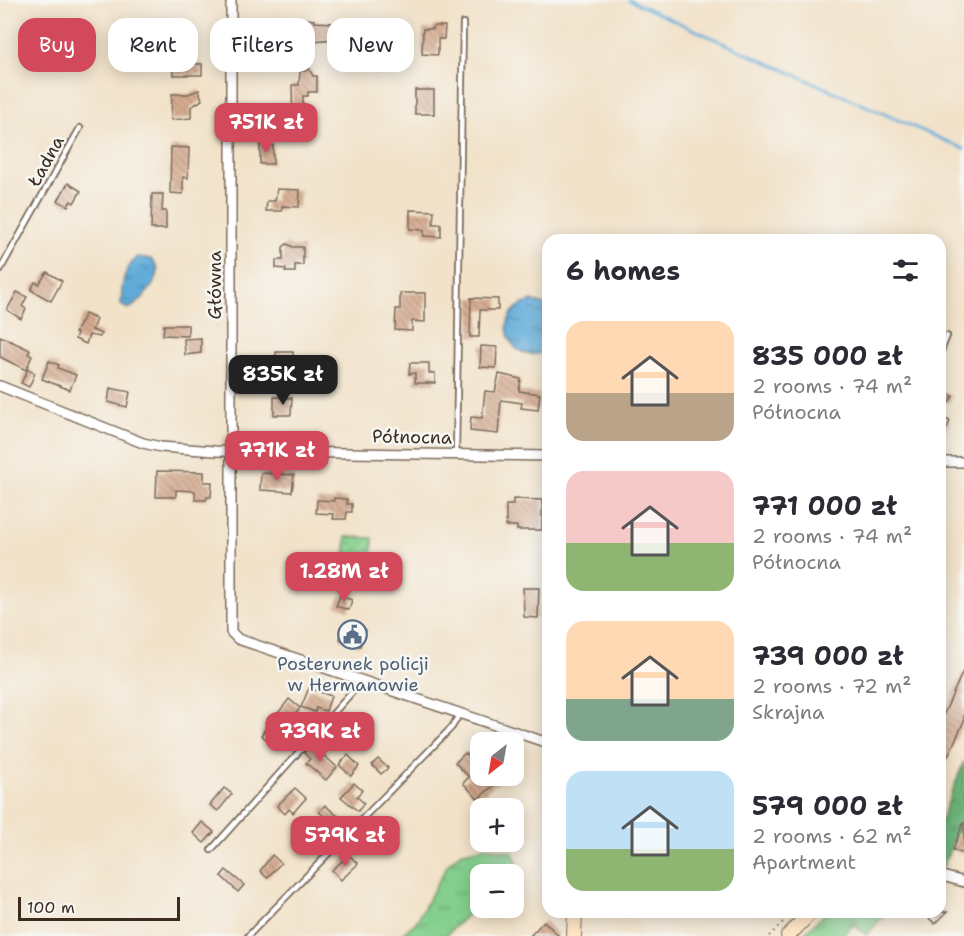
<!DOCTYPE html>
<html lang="en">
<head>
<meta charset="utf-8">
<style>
  body { margin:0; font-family:"Shantell Sans",sans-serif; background:#f7f7f7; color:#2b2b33; height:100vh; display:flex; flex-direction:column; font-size:22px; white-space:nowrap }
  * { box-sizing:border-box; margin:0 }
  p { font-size:20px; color:#7c7c81 }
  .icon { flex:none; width:33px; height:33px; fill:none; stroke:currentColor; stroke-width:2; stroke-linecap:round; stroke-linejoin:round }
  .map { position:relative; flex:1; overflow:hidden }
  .drawer { position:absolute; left:542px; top:234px; width:404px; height:684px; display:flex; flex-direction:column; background:#fff; border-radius:18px; box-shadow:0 3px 15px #0003 }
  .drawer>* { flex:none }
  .banner { position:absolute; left:18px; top:18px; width:434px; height:54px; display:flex; gap:12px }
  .needle { width:39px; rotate:211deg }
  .tools { position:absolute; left:470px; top:732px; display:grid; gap:12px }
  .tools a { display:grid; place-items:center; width:54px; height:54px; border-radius:12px; background:#fff; box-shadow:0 3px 15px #0003; font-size:30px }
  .scale { position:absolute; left:18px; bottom:15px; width:162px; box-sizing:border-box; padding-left:6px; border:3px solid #3b2a1e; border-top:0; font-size:16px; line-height:21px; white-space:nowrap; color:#3b2a1e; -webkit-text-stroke:4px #f6f6f2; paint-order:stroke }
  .price { position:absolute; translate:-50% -51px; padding:0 14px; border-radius:12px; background:#d1495b; color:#fff; font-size:20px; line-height:39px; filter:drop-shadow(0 2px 3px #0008) }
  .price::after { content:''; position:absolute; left:50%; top:36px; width:18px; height:14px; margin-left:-9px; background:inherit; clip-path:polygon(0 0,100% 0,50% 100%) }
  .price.selected { background:#222; color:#fff }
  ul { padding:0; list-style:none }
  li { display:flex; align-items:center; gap:18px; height:150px; padding:0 24px }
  li span { display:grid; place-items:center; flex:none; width:168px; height:120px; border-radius:18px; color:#555 }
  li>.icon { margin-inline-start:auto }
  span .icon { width:72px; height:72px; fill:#fffc; stroke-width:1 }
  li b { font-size:26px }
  h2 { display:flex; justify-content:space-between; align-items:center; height:72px; padding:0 24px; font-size:26px }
  .tag { padding:0 21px; border-radius:18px; background:#fff; box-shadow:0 3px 15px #0003; font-size:21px; line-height:54px }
  .tag.selected { background:#d1495b; color:#fff }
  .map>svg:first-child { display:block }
</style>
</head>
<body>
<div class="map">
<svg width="964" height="936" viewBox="0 0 964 936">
  <defs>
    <pattern id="grass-tufts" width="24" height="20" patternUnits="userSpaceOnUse" patternTransform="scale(1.5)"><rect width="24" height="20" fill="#84cf8d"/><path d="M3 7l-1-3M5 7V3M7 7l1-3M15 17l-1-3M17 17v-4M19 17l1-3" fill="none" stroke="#6da873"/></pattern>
    <pattern id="forest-crowns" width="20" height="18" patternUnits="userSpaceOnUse" patternTransform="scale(1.5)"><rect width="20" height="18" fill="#6bb278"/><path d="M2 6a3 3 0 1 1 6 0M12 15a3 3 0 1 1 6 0" fill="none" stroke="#599162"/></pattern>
    <pattern id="park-dots" width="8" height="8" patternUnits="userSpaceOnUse" patternTransform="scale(1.5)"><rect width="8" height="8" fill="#84cf8d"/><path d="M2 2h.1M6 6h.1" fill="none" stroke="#6da873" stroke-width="1.8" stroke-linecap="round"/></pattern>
    <pattern id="water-ripples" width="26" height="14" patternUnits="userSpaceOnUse" patternTransform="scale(1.5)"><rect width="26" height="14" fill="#60acd9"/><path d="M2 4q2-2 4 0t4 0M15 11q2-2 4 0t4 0" fill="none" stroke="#508caf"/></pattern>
    <pattern id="building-back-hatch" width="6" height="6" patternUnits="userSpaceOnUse" patternTransform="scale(1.5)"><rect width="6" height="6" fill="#d5ab90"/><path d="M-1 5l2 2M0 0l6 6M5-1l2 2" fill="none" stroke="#ae8b75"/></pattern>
  </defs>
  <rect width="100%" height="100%" fill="#f6f6f2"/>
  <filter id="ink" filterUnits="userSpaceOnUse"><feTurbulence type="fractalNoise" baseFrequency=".0167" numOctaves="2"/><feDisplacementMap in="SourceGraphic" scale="12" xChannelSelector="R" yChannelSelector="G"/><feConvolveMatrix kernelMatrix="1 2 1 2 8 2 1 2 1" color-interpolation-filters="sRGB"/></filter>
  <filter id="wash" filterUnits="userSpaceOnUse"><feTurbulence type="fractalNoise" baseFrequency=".008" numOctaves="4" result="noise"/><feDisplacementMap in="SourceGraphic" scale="24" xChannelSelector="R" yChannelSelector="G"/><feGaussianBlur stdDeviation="1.35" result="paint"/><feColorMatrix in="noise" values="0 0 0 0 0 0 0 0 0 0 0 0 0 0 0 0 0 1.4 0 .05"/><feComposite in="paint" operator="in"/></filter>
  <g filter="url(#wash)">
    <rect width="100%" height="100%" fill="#f2e2c9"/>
    <g fill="url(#grass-tufts)" stroke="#607c56" stroke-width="1.5">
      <polygon points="485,847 512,852 518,863 495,874 480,874 480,902 445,936 400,936 416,922 448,864 460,853"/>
      <polygon points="827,912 887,912 866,935 854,924 842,936 801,936"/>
    </g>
    <polygon fill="url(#forest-crowns)" stroke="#536e4b" stroke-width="1.5" points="964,761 964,815 942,869 939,868 939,825"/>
    <polygon fill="url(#park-dots)" stroke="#607c56" stroke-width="1.5" points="346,537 373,538 371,574 345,574"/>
    <g fill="url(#water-ripples)" stroke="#4e6b7c" stroke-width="1.5">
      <polygon points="161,31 170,36 171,40 163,42 156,54 148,54 143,42 144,36 148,33 156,35"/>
      <path d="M138,257L151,259C153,261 156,264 157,267C162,279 138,305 128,309L121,305C122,286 122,269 138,257Z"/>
      <path d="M533,301L547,306V351C507,369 489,309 533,301Z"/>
    </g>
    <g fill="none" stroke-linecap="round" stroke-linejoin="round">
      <polyline stroke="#60acd9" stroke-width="3" points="629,0 739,50 964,149"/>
    </g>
    <g id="blocks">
      <g fill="url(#building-back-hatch)">
        <polygon points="306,19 314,20 314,22 334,23 334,39 314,41 313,51 298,50 298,39 295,39 295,29 299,29 299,22 306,22"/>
        <polygon points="434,26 445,26 444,39 438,39 438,55 422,54 423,29 433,29"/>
        <polygon points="251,38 273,39 273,50 251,49"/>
        <polygon points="171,48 192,48 192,64 202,64 202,75 173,75"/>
        <polygon points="389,61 390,71 378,72 377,62"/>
        <polygon points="309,68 313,76 317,76 317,92 308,92 308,96 303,96 303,116 312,116 312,128 293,129 292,85 299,85 300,71 306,71"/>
        <polygon points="199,90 202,100 191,107 191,118 171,120 172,94 188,94"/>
        <rect x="415" y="90" width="19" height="24"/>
        <rect x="260" y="145" width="13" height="19"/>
        <polygon points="171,147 189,148 188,178 183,177 183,194 170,193"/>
        <polygon points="68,183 81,191 74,203 71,201 68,206 58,201"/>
        <polygon points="277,189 300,190 299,207 282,206 282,211 266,211 267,201 275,201"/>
        <polygon points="152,194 163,194 162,211 166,211 166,229 151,229"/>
        <polygon points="410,210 434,211 433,224 441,224 441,237 424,236 424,230 410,229"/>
        <polygon points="287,244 293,247 303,247 303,265 295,265 295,272 285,272 286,269 276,268 276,260 283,260 283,247"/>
        <polygon points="47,272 62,281 51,301 31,290 35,282 39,284"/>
        <polygon points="17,292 27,297 22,306 26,309 21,319 7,310"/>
        <polygon points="400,293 425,293 425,322 412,321 412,331 395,330 396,309 400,309"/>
        <polygon points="471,298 498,299 498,310 480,310 479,337 470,337"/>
        <polygon points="85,314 96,319 92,330 101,334 100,337 89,335 86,344 75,339 77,333 75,333"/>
        <polygon points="164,325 188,325 188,336 163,335"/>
        <polygon points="0,336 30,350 28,354 32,356 26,370 0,357"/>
        <polygon points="201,338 201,353 185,355 184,339"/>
        <polygon points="481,346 497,347 496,368 480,367"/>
        <polygon points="276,352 293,352 293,376 275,376"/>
        <polygon points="49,361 59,365 58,368 76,375 70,390 42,379"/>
        <polygon points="410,363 429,363 429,373 435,373 435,383 415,383 415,373 409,374"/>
        <polygon points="28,369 35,373 29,387 21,383"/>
        <polygon points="499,374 521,379 519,391 540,394 538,410 521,408 522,403 501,400 498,434 470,431 471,417 482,418 485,391 495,392"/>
        <polygon points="110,388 130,392 127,407 108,402"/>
        <polygon points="942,391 953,396 949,403 939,398"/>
        <polygon points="274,397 292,398 291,415 274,415"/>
        <polygon points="939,416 950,421 939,446"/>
        <polygon points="157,471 204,472 204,482 212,482 211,497 207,497 206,500 195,500 195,491 176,490 176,497 156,497"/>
        <polygon points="261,473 294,475 292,492 260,490"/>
        <polygon points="334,498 347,499 347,504 352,504 352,512 347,512 346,519 333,519 334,514 316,513 317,500 334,501"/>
        <polygon points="513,499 542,500 542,530 517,530 517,526 506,526 506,505 513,505"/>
        <polygon points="523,588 539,588 538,618 524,617"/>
        <polygon points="340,596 352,600 349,610 336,606"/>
        <polygon points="345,623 366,630 360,646 340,639"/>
        <polygon points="964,669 964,721 939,776 939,725"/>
        <polygon points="309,688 331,696 326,711 316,708 315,712 301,707"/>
        <polygon points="289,699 300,708 293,718 310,732 297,747 276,731 268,741 261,735"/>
        <polygon points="311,744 337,767 326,780 306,763 310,759 304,753"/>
        <polygon points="474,749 480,755 480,776 516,776 494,785 478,799 463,783 469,777 455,763 465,753 467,755"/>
        <polygon points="348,755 359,766 351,776 339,765"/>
        <polygon points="378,759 388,768 381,774 372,765"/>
        <polygon points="354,783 362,790 357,797 364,803 358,811 341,797"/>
        <polygon points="224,788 232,794 218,811 210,805"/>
        <polygon points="295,788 306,798 293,813 289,809 285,814 277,806"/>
        <polygon points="325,805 349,826 343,832 319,812"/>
        <polygon points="202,822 214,832 204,843 193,833"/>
        <polygon points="963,823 964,823 964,854 953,850"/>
        <polygon points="272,855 281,863 267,878 260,871"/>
        <polygon points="349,855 358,864 341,880 332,870"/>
        <polygon points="226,870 244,885 238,892 221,876"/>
        <polygon points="923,912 947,912 935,924"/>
        <polygon points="544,921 559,936 530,936"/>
      </g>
    </g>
  </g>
  <g filter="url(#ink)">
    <use href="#blocks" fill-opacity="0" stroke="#7b6a5a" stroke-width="1.5"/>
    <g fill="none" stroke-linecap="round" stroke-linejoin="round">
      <defs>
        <g id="lane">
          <polyline points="0,270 80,128"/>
          <polyline points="939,356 947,336"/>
          <polyline points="456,454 463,23"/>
          <polyline points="211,850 355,689 359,680"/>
          <polyline points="248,936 452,727 460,713"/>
        </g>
        <g id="street">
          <polyline points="231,0 231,632 238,639 548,743"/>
          <polyline points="0,386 143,443 161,447 215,451 548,456"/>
          <polyline points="939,462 964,462"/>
          <polyline points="939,875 964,882"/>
        </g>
        <g id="secondary">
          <polyline points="574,936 575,912"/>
          <polyline points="788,936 811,912"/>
        </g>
      </defs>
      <use href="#lane" stroke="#7b6a5a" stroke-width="8"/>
      <use href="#street" stroke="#7b6a5a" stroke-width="12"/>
      <use href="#secondary" stroke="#7b6a5a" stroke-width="16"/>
      <polyline stroke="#7b6a5a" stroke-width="2" stroke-dasharray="1.5 4.5" stroke-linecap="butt" points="769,936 785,920"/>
      <use href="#lane" stroke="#fff" stroke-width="4.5"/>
      <use href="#street" stroke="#fff" stroke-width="9"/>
      <use href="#secondary" stroke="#fee5c5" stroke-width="14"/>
    </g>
  </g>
  <defs>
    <symbol id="civic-ring" viewBox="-11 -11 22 22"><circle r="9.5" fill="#f6f6f2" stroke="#5c6f8a" stroke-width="1.5"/><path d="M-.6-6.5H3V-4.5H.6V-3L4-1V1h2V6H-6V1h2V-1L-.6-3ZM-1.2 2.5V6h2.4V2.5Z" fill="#5c6f8a"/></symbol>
  </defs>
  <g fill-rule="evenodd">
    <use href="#civic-ring" x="336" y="618" width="33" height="33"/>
  </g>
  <g text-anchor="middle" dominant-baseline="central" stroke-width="5" stroke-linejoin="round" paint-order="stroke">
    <g font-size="18" fill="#3b2a1e" stroke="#f6f6f2">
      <text transform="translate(46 161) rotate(-61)">Ładna</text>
      <text transform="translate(215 285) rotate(-90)">Główna</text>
      <text transform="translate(412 437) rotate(1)">Północna</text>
    </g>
    <g font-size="18" fill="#4e5e75" stroke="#f6f6f2">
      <text x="353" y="664">Posterunek policji<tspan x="353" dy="21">w Hermanowie</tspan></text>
    </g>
  </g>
</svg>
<div class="tools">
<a><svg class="needle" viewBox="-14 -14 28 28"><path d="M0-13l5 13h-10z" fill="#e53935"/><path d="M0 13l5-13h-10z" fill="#7c7c81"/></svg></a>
<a>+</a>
<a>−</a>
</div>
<div class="scale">100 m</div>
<b class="price" style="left:266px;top:154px">751K zł</b>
<b class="price selected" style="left:283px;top:406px">835K zł</b>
<b class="price" style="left:277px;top:482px">771K zł</b>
<b class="price" style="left:344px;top:603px">1.28M zł</b>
<b class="price" style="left:320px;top:763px">739K zł</b>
<b class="price" style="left:345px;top:867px">579K zł</b>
<div class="banner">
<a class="tag selected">Buy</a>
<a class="tag">Rent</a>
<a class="tag">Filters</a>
<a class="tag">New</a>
</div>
<section class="drawer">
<h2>6 homes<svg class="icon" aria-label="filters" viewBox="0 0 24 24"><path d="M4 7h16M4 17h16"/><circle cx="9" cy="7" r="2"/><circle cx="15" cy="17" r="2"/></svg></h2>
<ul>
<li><span style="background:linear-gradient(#ffd9b3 60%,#b9a48a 0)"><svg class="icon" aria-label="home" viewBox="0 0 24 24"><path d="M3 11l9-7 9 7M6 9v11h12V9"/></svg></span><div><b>835 000 zł</b><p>2 rooms · 74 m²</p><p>Północna</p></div></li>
<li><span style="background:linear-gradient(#f6c9c9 60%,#8fb573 0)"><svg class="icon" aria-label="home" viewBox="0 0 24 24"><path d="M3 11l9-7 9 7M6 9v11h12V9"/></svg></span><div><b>771 000 zł</b><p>2 rooms · 74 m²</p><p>Północna</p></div></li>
<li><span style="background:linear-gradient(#ffd9b3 65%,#7fa58c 0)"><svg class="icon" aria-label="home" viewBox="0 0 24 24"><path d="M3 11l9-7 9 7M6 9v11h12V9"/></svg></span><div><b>739 000 zł</b><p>2 rooms · 72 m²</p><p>Skrajna</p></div></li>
<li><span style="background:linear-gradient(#bfe0f5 65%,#8fb573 0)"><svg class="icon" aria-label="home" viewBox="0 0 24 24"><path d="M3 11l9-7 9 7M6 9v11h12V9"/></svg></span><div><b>579 000 zł</b><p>2 rooms · 62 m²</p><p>Apartment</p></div></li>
</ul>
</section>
</div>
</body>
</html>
